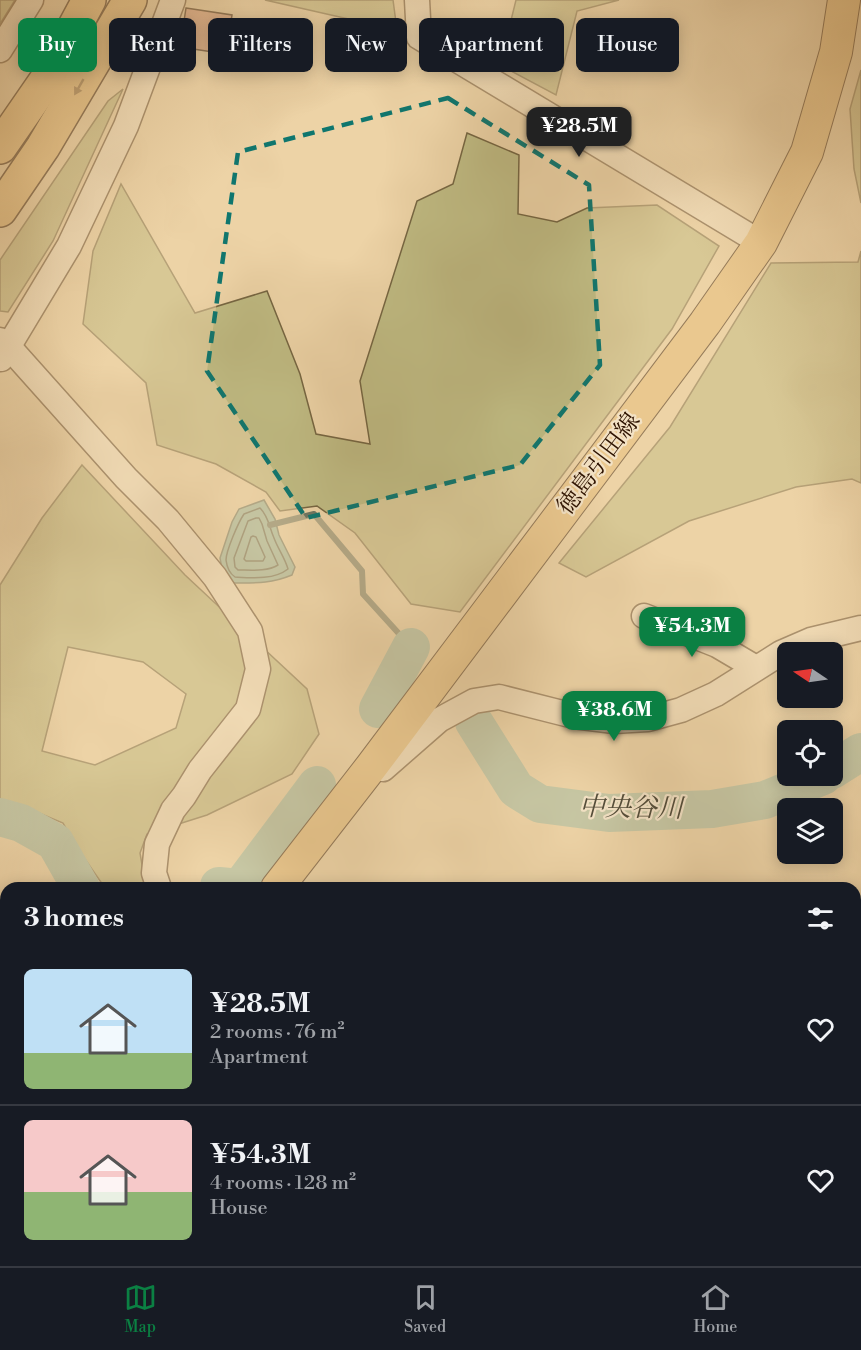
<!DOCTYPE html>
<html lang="en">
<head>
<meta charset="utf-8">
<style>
  body { margin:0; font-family:"Libre Bodoni","Noto Serif JP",serif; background:#20242c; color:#f1f3f6; height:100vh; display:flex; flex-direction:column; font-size:22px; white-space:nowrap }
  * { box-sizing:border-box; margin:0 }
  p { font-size:20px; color:#9ea1a6 }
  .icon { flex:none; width:33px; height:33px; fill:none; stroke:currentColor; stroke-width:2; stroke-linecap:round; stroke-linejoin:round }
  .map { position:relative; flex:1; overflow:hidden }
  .side { position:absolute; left:0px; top:882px; width:861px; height:384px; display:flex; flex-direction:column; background:#171b24; border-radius:18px 18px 0 0; box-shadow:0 3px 15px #0003 }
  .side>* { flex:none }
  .top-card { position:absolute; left:18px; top:18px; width:825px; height:54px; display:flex; gap:12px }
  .needle { width:39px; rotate:283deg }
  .fabs { position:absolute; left:777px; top:642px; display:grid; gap:12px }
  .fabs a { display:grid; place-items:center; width:66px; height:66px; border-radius:9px; background:#171b24; box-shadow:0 3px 15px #0003; font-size:30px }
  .price { position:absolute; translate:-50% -51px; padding:0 14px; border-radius:12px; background:#0b8043; color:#fff; font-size:20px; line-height:39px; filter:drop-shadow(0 2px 3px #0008) }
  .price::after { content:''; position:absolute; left:50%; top:36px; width:18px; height:14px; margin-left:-9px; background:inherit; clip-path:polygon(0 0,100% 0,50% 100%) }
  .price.on { background:#222; color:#fff }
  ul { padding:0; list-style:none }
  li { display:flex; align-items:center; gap:18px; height:150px; padding:0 24px }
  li+li { border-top:2px solid #363941 }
  li span { display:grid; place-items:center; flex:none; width:168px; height:120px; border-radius:9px; color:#555 }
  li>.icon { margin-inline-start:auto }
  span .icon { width:72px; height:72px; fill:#fffc; stroke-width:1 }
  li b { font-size:26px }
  h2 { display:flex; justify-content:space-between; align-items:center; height:72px; padding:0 24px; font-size:26px }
  .tag { padding:0 21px; border-radius:9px; background:#171b24; box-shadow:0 3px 15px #0003; font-size:21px; line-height:54px }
  .tag.on { background:#0b8043; color:#fff }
  .menu { display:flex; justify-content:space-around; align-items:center; height:84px; border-top:2px solid #363941; background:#171b24; font-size:16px; color:#9ea1a6 }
  .menu a { display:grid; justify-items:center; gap:3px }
  .menu .on { color:#0b8043 }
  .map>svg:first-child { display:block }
</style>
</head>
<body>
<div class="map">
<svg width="861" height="1266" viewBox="0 0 861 1266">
  <rect width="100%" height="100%" fill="#edd3a6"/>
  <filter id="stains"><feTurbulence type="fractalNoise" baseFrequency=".00333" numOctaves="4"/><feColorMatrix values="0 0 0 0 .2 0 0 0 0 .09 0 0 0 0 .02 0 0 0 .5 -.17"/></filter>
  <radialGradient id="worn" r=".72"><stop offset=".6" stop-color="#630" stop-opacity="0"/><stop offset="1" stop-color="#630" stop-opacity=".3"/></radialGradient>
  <g fill="#bfba82" stroke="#766642" stroke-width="1.5" fill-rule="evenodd">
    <polygon points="0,0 15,0 0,24"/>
    <polygon points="265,0 393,0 397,30"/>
    <polygon points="516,0 619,0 577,11 556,95 500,65"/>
    <polygon points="861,70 861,203 854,169 850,109"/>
    <polygon points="123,89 53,241 8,312 0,311 0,260 108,101"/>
    <polygon points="467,133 519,155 518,214 557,222 587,208 657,205 719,246 672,329 460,612 411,604 355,533 317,506 280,511 266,492 216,464 157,445 146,383 83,324 93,251 121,184 195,313 267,291 300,374 316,434 370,444 360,381 417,201 453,184"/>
    <polygon points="861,251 861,483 852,479 796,487 689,521 586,577 559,563 670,427 771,263 858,262"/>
    <path d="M82,465L185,575L307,689L319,734L292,774L207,815L147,834L140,853L146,888H105L80,852L63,823L20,805L0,800V585L42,518ZM68,647L143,662L186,694L176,728L95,765L42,751Z"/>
  </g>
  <path fill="#9ab8a3" stroke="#6f7662" stroke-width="1.5" d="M264,500L275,519L279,535L295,567L292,575C270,584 256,583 233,583L223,575L220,558L232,522L239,509Z"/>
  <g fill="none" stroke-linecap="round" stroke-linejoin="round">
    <g stroke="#646652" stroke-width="1.5">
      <path d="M260,508C269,517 269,527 274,538C278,549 285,558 288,569C274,580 252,578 235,577C229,573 227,568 226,560C226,551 238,523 244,514Z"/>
      <path d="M256,518H259L262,524L267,541L278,565C267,572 250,570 238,570L235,567L234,558L248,521Z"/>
      <polygon points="253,536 256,537 265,557 263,561 246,561 244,559 251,537"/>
    </g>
    <polyline stroke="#6f7662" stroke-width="6" points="270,525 314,514 362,571 363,594 411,647"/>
    <g stroke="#9ab8a3" stroke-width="38">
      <polyline points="378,709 411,647"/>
      <polyline points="474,722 516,789 540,804 609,813 712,809 765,800 823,776"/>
      <polyline points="832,770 861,752"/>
      <polyline points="0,817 21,823 55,842 81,888"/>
      <polyline points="219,886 240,888 317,785"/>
      <polyline points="344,1260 345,1266"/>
    </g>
  </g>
  <polygon fill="#da997a" stroke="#2e1301" stroke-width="1.5" points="186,8 232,15 226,54 180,47"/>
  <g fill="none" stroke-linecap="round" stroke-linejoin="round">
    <defs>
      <g id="minor">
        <polyline points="417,0 419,37 761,243"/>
        <polyline points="0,50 31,0"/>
        <polyline points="0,340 9,347 126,478 168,520 215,577 250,631 258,669 248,709 200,770 184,796 173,810 157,844 154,873 159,888"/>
        <polyline points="1,359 69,246 126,126 173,0"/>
        <polyline points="644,616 717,645 756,668"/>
        <polyline points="379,768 383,769 439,720 474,701 499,697 574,716 614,721 648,719 681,710 716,694 781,653 811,640 861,628"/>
        <polyline points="855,1054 861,1052"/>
        <polyline points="695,1260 695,1266"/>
      </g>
      <g id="major">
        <polyline points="277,888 371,767 705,323 761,243 807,152 836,52 844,0"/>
        <polyline points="0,1246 6,1239"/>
      </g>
      <g id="highway">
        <polyline points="0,147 45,82 89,0"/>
        <polyline points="0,210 43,147 130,0"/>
      </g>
    </defs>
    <use href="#minor" stroke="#5e432a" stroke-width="27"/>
    <use href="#major" stroke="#2e1301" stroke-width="34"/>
    <use href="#highway" stroke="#2e1301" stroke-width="36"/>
    <polyline stroke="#2e1301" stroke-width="4" stroke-dasharray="4.5 3" stroke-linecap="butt" points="356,1260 357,1266"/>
    <use href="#minor" stroke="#f3e2c5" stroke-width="24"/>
    <use href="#major" stroke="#e6ba73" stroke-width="32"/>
    <use href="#highway" stroke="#e6ba73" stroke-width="33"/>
  </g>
  <defs><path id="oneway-solid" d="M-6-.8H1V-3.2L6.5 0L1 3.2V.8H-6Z" transform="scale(1.5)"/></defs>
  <use fill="#8a663a" href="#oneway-solid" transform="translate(79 87) rotate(120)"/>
  <path d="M0 0H861V1266H0ZM448,98L589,185L600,365L520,465L306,518L207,371L238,152Z" fill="#edd3a6" fill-opacity=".55" fill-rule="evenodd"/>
  <path fill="none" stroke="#0f766e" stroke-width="4.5" stroke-dasharray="12 8" stroke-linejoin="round" d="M448,98L589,185L600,365L520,465L306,518L207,371L238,152Z"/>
  <g text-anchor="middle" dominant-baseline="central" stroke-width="4.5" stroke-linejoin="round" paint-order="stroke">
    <g font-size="24" fill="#2e1301" stroke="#f3e2c5">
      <text transform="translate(599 464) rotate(-53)">徳島引田線</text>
    </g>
    <g font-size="26" font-style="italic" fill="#544d3a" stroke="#f3e2c5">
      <text transform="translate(631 808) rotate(1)">中央谷川</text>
    </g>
  </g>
  <rect width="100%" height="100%" filter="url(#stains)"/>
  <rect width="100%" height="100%" fill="url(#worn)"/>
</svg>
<div class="fabs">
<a><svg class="needle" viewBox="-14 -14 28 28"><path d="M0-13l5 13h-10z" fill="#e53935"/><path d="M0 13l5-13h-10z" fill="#9ea1a6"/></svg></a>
<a><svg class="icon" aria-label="locate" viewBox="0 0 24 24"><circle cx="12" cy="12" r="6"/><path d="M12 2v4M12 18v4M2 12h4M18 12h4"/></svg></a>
<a><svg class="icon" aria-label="layers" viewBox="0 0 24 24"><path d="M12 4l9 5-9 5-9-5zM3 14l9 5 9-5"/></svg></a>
</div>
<b class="price on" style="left:579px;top:158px">¥28.5M</b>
<b class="price" style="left:692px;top:658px">¥54.3M</b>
<b class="price" style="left:614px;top:742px">¥38.6M</b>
<div class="top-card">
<a class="tag on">Buy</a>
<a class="tag">Rent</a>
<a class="tag">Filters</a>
<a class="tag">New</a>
<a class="tag">Apartment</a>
<a class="tag">House</a>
</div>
<section class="side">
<h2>3 homes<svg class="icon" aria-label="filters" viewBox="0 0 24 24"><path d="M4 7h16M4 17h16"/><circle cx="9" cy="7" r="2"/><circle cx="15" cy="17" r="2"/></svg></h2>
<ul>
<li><span style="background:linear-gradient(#bfe0f5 70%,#8fb573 0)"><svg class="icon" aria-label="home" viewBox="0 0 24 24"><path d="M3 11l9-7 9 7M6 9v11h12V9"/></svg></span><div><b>¥28.5M</b><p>2 rooms · 76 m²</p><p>Apartment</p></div><svg class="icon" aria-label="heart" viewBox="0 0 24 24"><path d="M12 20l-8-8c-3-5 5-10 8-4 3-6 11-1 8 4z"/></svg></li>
<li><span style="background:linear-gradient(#f6c9c9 60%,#8fb573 0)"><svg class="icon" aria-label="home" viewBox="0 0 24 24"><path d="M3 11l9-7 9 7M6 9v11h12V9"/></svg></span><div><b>¥54.3M</b><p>4 rooms · 128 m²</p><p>House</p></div><svg class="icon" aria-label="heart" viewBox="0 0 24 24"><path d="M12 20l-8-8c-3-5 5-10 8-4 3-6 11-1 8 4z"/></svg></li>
</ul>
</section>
</div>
<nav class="menu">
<a class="on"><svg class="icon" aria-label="map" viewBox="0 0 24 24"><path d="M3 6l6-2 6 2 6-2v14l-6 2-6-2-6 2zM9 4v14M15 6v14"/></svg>Map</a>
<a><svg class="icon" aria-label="saved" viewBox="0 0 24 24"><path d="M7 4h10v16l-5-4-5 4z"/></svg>Saved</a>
<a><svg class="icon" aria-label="home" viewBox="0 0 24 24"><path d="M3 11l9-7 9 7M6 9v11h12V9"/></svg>Home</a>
</nav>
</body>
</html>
